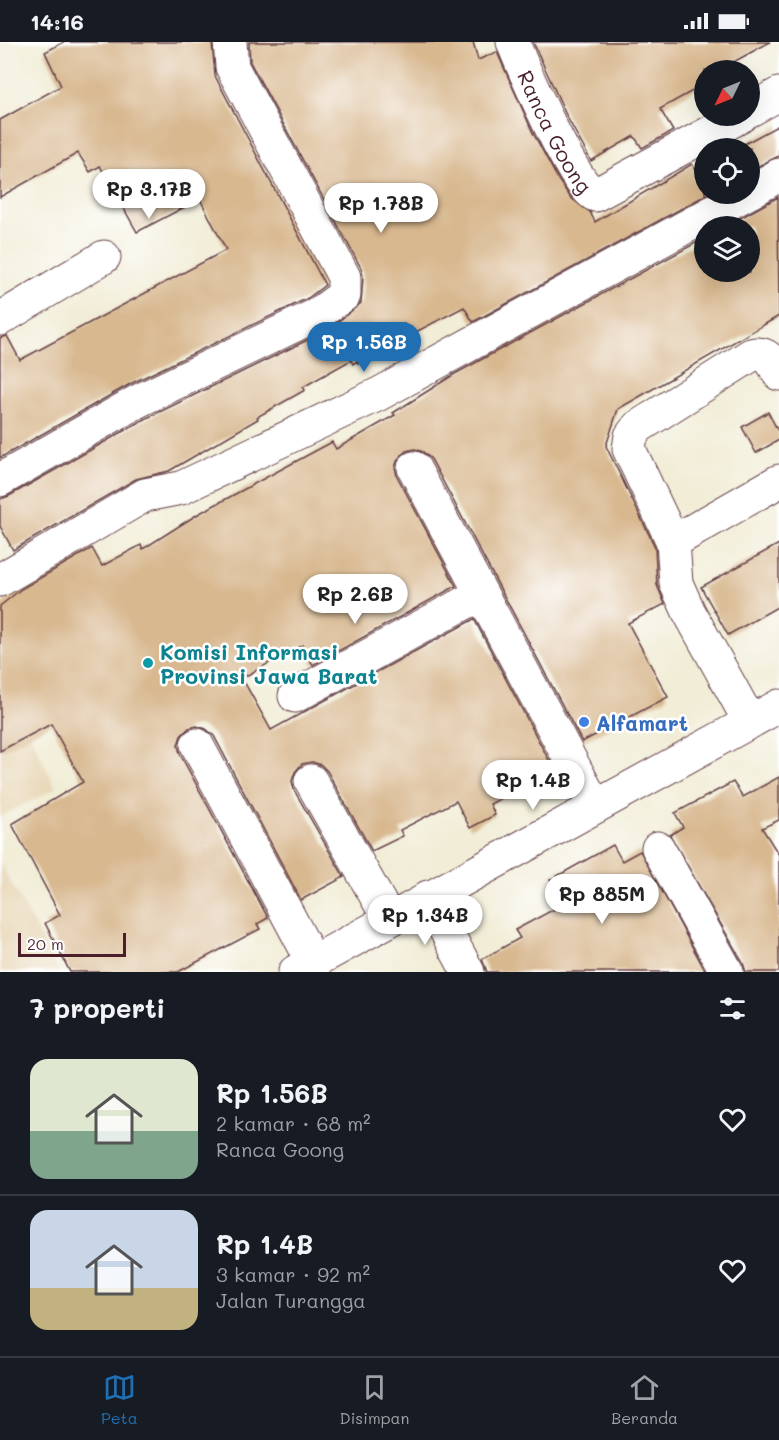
<!DOCTYPE html>
<html lang="id">
<head>
<meta charset="utf-8">
<style>
  body { margin:0; font-family:Mali,sans-serif; background:#242831; color:#f1f3f6; height:100vh; display:flex; flex-direction:column; font-size:22px; white-space:nowrap }
  * { box-sizing:border-box; margin:0 }
  p { font-size:20px; color:#9ea1a6 }
  .icon { flex:none; width:33px; height:33px; fill:none; stroke:currentColor; stroke-width:2; stroke-linecap:round; stroke-linejoin:round }
  .map { position:relative; height:930px; overflow:hidden }
  .sheet { display:flex; flex-direction:column; background:#171b24; flex:1 }
  .sheet>* { flex:none }
  .needle { width:39px; rotate:227deg }
  .buttons { position:absolute; left:694px; top:18px; display:grid; gap:12px }
  .buttons a { display:grid; place-items:center; width:66px; height:66px; border-radius:50%; background:#171b24; box-shadow:0 6px 24px #0002; font-size:30px }
  .scale { position:absolute; left:18px; bottom:15px; width:108px; box-sizing:border-box; padding-left:6px; border:3px solid #4a1f2b; border-top:0; font-size:16px; line-height:21px; white-space:nowrap; color:#4a1f2b; -webkit-text-stroke:4px #fff; paint-order:stroke }
  .price { position:absolute; translate:-50% -51px; padding:0 14px; border-radius:21px; background:#fff; color:#222; font-size:20px; line-height:39px; filter:drop-shadow(0 2px 3px #0008) }
  .price::after { content:''; position:absolute; left:50%; top:36px; width:18px; height:14px; margin-left:-9px; background:inherit; clip-path:polygon(0 0,100% 0,50% 100%) }
  .price.current { background:#1f6fb2; color:#fff }
  ul { padding:0; list-style:none }
  li { display:flex; align-items:center; gap:18px; height:150px; padding:0 30px }
  li+li { border-top:2px solid #363941 }
  li span { display:grid; place-items:center; flex:none; width:168px; height:120px; border-radius:18px; color:#555 }
  li>.icon { margin-inline-start:auto }
  span .icon { width:72px; height:72px; fill:#fffc; stroke-width:1 }
  li b { font-size:26px }
  h2 { display:flex; justify-content:space-between; align-items:center; height:72px; padding:0 30px; font-size:26px }
  .status { display:flex; justify-content:space-between; align-items:center; height:42px; padding:0 30px; background:#171b24; direction:ltr }
  .status svg { height:16px; fill:currentColor }
  .tabs { display:flex; justify-content:space-around; align-items:center; height:84px; border-top:2px solid #363941; background:#171b24; font-size:16px; color:#9ea1a6 }
  .tabs a { display:grid; justify-items:center; gap:3px }
  .tabs .current { color:#1f6fb2 }
  .map>svg:first-child { display:block }
</style>
</head>
<body>
<div class="status"><b>14:16</b><svg viewBox="0 0 49 12"><path d="M0 12V9h3v3zM5 12V6h3v6zM10 12V3h3v9zM15 12V0h3v12zM26 1h20v11H26zM47 4h2v5h-2z"/></svg></div>
<div class="map">
<svg width="779" height="930" viewBox="0 0 779 930">
  <rect width="100%" height="100%" fill="#fff"/>
  <filter id="ink" filterUnits="userSpaceOnUse"><feTurbulence type="fractalNoise" baseFrequency=".0167" numOctaves="2"/><feDisplacementMap in="SourceGraphic" scale="12" xChannelSelector="R" yChannelSelector="G"/><feConvolveMatrix kernelMatrix="1 2 1 2 8 2 1 2 1" color-interpolation-filters="sRGB"/></filter>
  <filter id="wash" filterUnits="userSpaceOnUse"><feTurbulence type="fractalNoise" baseFrequency=".008" numOctaves="4" result="noise"/><feDisplacementMap in="SourceGraphic" scale="24" xChannelSelector="R" yChannelSelector="G"/><feGaussianBlur stdDeviation="1.35" result="paint"/><feColorMatrix in="noise" values="0 0 0 0 0 0 0 0 0 0 0 0 0 0 0 0 0 1.4 0 .05"/><feComposite in="paint" operator="in"/></filter>
  <g filter="url(#wash)">
    <rect width="100%" height="100%" fill="#f1edd7"/>
    <g fill="#e9d9ba">
      <polygon points="1,630 56,746 0,775 0,631"/>
      <polygon points="0,820 59,930 0,930"/>
    </g>
    <g id="blocks">
      <g fill="#d8b88f">
        <polygon points="64,0 212,0 215,34 325,243 308,256 130,342 0,416 0,296 7,294 20,318 226,208 200,157 137,190 100,124 90,130 78,111 0,155 0,78 61,44 45,10"/>
        <polygon points="249,0 473,0 478,18 497,10 533,91 559,139 571,156 590,170 595,180 692,122 695,127 705,122 705,152 708,152 473,280 464,265 410,293 404,282 353,322 351,318 303,345 305,348 257,375 258,377 169,429 136,437 13,508 0,484 0,457 9,454 147,376 326,289 361,261 363,235 361,226 250,20"/>
        <polygon points="533,0 770,0 719,28 705,28 705,42 660,67 673,89 642,106 634,94 591,119 567,75"/>
        <polygon points="779,83 779,114 750,128 750,106 737,106"/>
        <polygon points="778,155 779,274 618,367 606,404 655,505 657,543 665,562 628,581 668,655 582,700 431,417 423,410 415,407 406,409 398,417 395,425 397,434 456,544 313,623 302,603 242,636 271,688 474,577 552,724 509,745 512,751 490,762 495,773 470,786 456,759 400,788 403,794 372,809 327,729 321,723 312,720 302,722 295,730 292,739 294,748 344,835 301,858 214,694 206,687 197,684 189,686 181,694 178,703 180,712 268,876 257,882 260,887 178,930 70,930 45,881 60,873 12,782 83,740 51,682 0,709 0,564 21,547 92,506 102,524 141,503 143,507 198,472 332,400 336,407 395,373 393,371 453,333 705,196 705,230 750,230 750,184 726,184"/>
        <polygon points="768,370 779,391 779,398 756,411 742,385"/>
        <polygon points="779,502 779,564 728,593 701,545"/>
        <polygon points="779,735 779,778 762,786 779,813 779,930 746,930 743,921 670,793 683,785 675,771 733,740 743,755"/>
        <polygon points="613,803 622,819 640,809 706,930 487,930 482,917 520,896 515,888 564,862 550,838"/>
      </g>
    </g>
  </g>
  <g filter="url(#ink)">
    <use href="#blocks" fill-opacity="0" stroke="#633e45" stroke-width="1.5"/>
    <g fill="none" stroke-linecap="round" stroke-linejoin="round">
      <defs>
        <g id="minor">
          <path id="s1" d="M513,0C522,25 575,146 595,153L741,74"/>
          <polyline points="750,68 779,52"/>
          <polyline points="750,150 779,133"/>
          <polyline points="0,277 104,215"/>
          <polyline points="414,426 595,764"/>
          <polyline points="0,438 138,359 318,272 344,253 344,235 232,25 230,0"/>
          <path d="M673,500L629,407L631,394L638,385L751,313C767,309 772,319 779,332"/>
          <polyline points="0,538 145,453 181,446 379,352 746,152"/>
          <polyline points="295,654 481,552"/>
          <polyline points="750,680 689,570 676,541 673,500 779,439"/>
          <polyline points="197,703 313,920"/>
          <polyline points="311,739 389,877"/>
          <polyline points="658,806 727,930"/>
          <polyline points="428,855 468,930"/>
        </g>
        <polyline id="major" points="295,930 779,664"/>
      </defs>
      <use href="#minor" stroke="#633e45" stroke-width="35"/>
      <use href="#major" stroke="#633e45" stroke-width="35"/>
      <polyline stroke="#633e45" stroke-width="4" stroke-dasharray="4.5 4.5" stroke-linecap="butt" points="357,321 389,302 395,304"/>
      <use href="#minor" stroke="#fff" stroke-width="33"/>
      <use href="#major" stroke="#fff" stroke-width="33"/>
    </g>
  </g>
  <circle fill="#0f9aa8" stroke="#fff" stroke-width="2" cx="148" cy="621" r="6"/>
  <circle fill="#3f7fe0" stroke="#fff" stroke-width="2" cx="584" cy="680" r="6"/>
  <g text-anchor="middle" dominant-baseline="central" stroke-width="5" stroke-linejoin="round" paint-order="stroke">
    <g font-size="21" fill="#4a1f2b" stroke="#fff">
      <text stroke="none"><textPath href="#s1" startOffset="99">Ranca Goong</textPath></text>
    </g>
    <g font-size="21" font-weight="bold" fill="#0d838f" stroke="#fff" text-anchor="start">
      <text x="160" y="609">Komisi Informasi<tspan x="160" dy="24">Provinsi Jawa Barat</tspan></text>
    </g>
    <g font-size="21" font-weight="bold" fill="#366cbe" stroke="#fff" text-anchor="start">
      <text x="596" y="680">Alfamart</text>
    </g>
  </g>
</svg>
<div class="buttons">
<a><svg class="needle" viewBox="-14 -14 28 28"><path d="M0-13l5 13h-10z" fill="#e53935"/><path d="M0 13l5-13h-10z" fill="#9ea1a6"/></svg></a>
<a><svg class="icon" aria-label="locate" viewBox="0 0 24 24"><circle cx="12" cy="12" r="6"/><path d="M12 2v4M12 18v4M2 12h4M18 12h4"/></svg></a>
<a><svg class="icon" aria-label="layers" viewBox="0 0 24 24"><path d="M12 4l9 5-9 5-9-5zM3 14l9 5 9-5"/></svg></a>
</div>
<div class="scale">20 m</div>
<b class="price" style="left:149px;top:178px">Rp 3.17B</b>
<b class="price" style="left:381px;top:192px">Rp 1.78B</b>
<b class="price current" style="left:364px;top:331px">Rp 1.56B</b>
<b class="price" style="left:355px;top:583px">Rp 2.6B</b>
<b class="price" style="left:533px;top:769px">Rp 1.4B</b>
<b class="price" style="left:602px;top:883px">Rp 885M</b>
<b class="price" style="left:425px;top:904px">Rp 1.34B</b>
</div>
<section class="sheet">
<h2>7 properti<svg class="icon" aria-label="filters" viewBox="0 0 24 24"><path d="M4 7h16M4 17h16"/><circle cx="9" cy="7" r="2"/><circle cx="15" cy="17" r="2"/></svg></h2>
<ul>
<li><span style="background:linear-gradient(#dfe7d0 60%,#7fa58c 0)"><svg class="icon" aria-label="home" viewBox="0 0 24 24"><path d="M3 11l9-7 9 7M6 9v11h12V9"/></svg></span><div><b>Rp 1.56B</b><p>2 kamar · 68 m²</p><p>Ranca Goong</p></div><svg class="icon" aria-label="heart" viewBox="0 0 24 24"><path d="M12 20l-8-8c-3-5 5-10 8-4 3-6 11-1 8 4z"/></svg></li>
<li><span style="background:linear-gradient(#c9d6e8 65%,#c2b280 0)"><svg class="icon" aria-label="home" viewBox="0 0 24 24"><path d="M3 11l9-7 9 7M6 9v11h12V9"/></svg></span><div><b>Rp 1.4B</b><p>3 kamar · 92 m²</p><p>Jalan Turangga</p></div><svg class="icon" aria-label="heart" viewBox="0 0 24 24"><path d="M12 20l-8-8c-3-5 5-10 8-4 3-6 11-1 8 4z"/></svg></li>
</ul>
</section>
<nav class="tabs">
<a class="current"><svg class="icon" aria-label="map" viewBox="0 0 24 24"><path d="M3 6l6-2 6 2 6-2v14l-6 2-6-2-6 2zM9 4v14M15 6v14"/></svg>Peta</a>
<a><svg class="icon" aria-label="saved" viewBox="0 0 24 24"><path d="M7 4h10v16l-5-4-5 4z"/></svg>Disimpan</a>
<a><svg class="icon" aria-label="home" viewBox="0 0 24 24"><path d="M3 11l9-7 9 7M6 9v11h12V9"/></svg>Beranda</a>
</nav>
</body>
</html>
